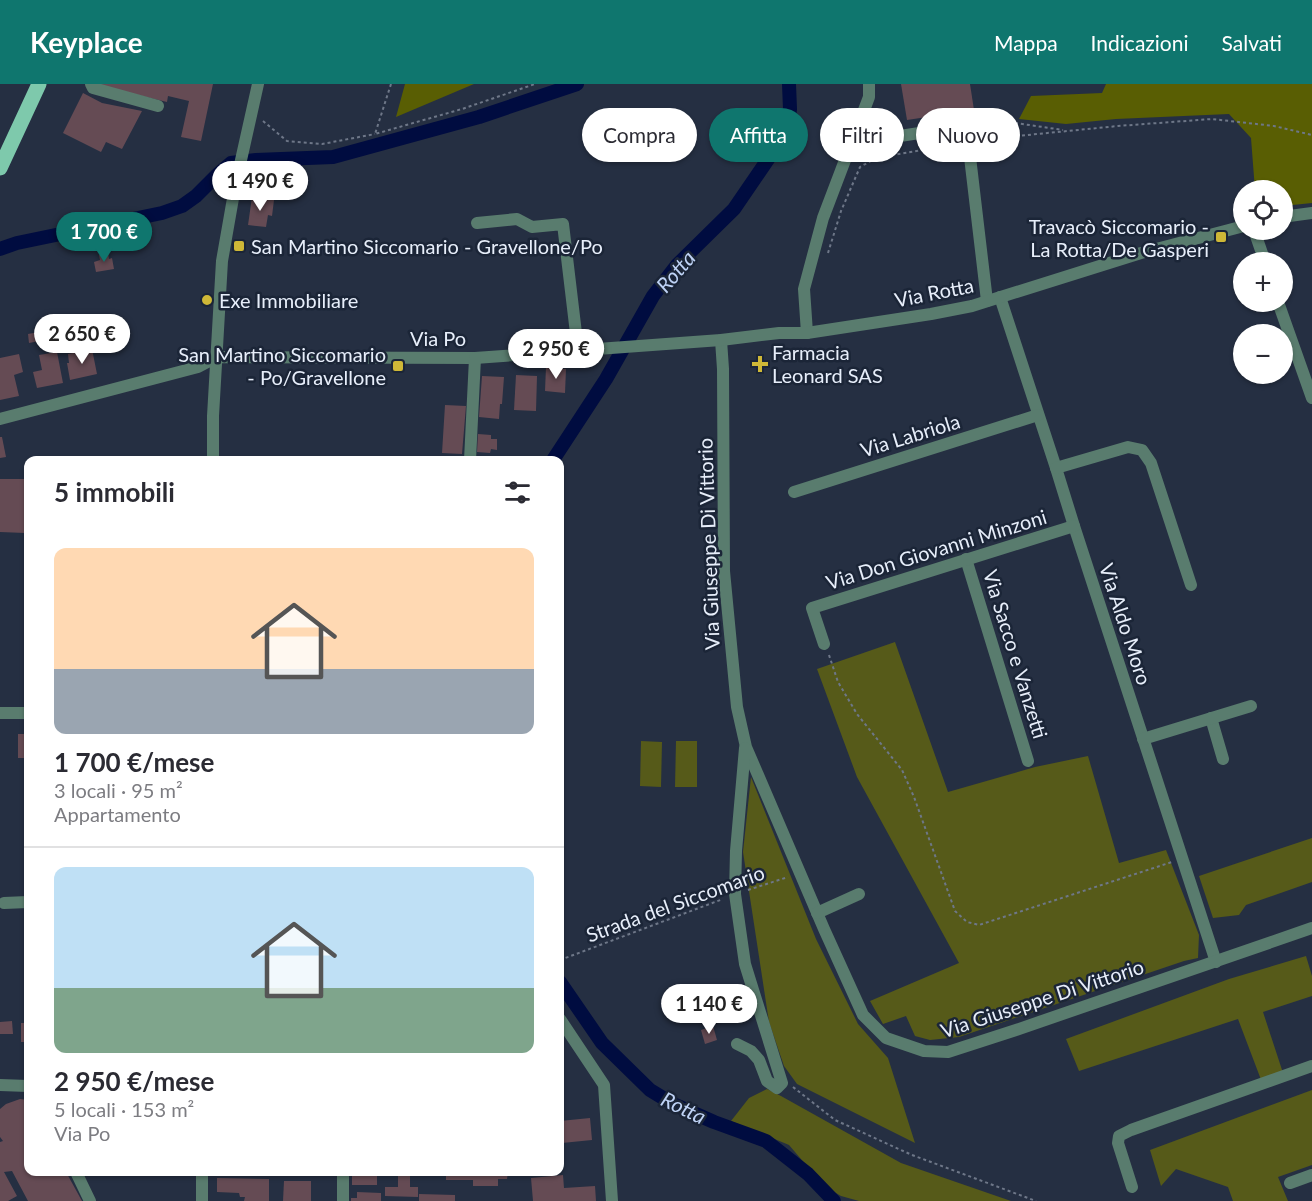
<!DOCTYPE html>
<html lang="it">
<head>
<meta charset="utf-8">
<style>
  body { margin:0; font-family:Lato,sans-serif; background:#f7f7f7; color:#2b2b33; height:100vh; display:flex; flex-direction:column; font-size:22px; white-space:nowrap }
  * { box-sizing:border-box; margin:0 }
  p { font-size:20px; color:#7c7c81 }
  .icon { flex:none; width:33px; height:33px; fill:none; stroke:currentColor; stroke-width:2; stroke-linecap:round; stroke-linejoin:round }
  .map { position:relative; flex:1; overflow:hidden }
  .details { position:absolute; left:24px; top:372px; width:540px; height:720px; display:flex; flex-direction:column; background:#fff; border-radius:12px; box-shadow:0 2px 4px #0004 }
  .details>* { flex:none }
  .banner { position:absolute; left:582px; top:24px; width:570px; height:54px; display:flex; gap:12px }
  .tools { position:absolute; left:1233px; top:96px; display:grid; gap:12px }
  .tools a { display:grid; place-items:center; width:60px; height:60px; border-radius:50%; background:#fff; box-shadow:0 2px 4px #0004; font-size:30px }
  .price { position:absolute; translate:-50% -51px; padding:0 14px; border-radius:21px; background:#fff; color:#222; font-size:20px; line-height:39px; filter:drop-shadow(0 2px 3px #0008) }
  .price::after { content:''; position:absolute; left:50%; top:36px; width:18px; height:14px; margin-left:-9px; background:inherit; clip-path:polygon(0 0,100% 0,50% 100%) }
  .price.on { background:#0f766e; color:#fff }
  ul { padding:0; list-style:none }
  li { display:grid; align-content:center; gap:12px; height:318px; padding:0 30px }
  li+li { border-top:2px solid #e1e1e2 }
  li span { display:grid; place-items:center; height:186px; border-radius:12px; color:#555 }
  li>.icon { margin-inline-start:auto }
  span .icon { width:108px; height:108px; fill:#fffc; stroke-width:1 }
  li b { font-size:26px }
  h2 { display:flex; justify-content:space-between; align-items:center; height:72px; padding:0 30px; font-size:26px }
  .tag { padding:0 21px; border-radius:27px; background:#fff; box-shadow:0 2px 4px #0004; font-size:21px; line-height:54px }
  .tag.on { background:#0f766e; color:#fff }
  header { display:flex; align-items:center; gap:36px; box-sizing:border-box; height:84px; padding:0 30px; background:#0f766e; color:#fff }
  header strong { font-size:28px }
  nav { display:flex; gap:33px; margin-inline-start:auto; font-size:21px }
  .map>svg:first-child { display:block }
</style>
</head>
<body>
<header>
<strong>Keyplace</strong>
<nav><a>Mappa</a><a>Indicazioni</a><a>Salvati</a></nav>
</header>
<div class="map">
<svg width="1312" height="1117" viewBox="0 0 1312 1117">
  <rect width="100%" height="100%" fill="#252f42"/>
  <g fill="#565a19">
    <polygon points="895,558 948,708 1035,683 1088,672 1119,779 1166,766 1199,851 1198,874 1184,877 959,953 930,956 915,952 906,932 883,940 870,917 959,879 857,693 817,585"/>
    <polygon points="641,657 662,658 661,703 640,702"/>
    <polygon points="676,657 697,657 697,703 675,703"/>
    <polygon points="751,693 816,855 858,940 888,974 915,1059 797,1000 784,982 769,938 743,768"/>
    <polygon points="1312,754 1312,798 1246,821 1239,831 1213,834 1199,792"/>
    <polygon points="1306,872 1312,892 1312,912 1263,928 1284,992 1263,1001 1238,935 1079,987 1066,955 1229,895"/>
    <polygon points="767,1005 781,1012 901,1079 1011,1117 859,1117 841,1112 824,1102 789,1061 731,1037 749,1014"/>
    <polygon points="1312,1006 1312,1081 1278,1093 1288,1117 1233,1117 1228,1103 1176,1085 1161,1102 1150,1066"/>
  </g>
  <g fill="#595e03">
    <polygon points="405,0 474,0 396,33"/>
    <polygon points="1106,0 1312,0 1312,119 1283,122 1282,106 1255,106 1251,54 1229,30 1116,35 1066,40 1019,35 1031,12 1102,9"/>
  </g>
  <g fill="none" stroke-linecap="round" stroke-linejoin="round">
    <g stroke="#000c40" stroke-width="14">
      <polyline points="0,165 17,159 162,129 182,122 196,112 217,91 231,79 256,76 333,73 479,33 577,0"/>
      <polyline points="553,376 606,295 653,212 677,181 734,125 777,62 788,39 790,25 789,0"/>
      <polyline points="560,898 602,959 650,1006 673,1020 714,1038 766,1057 808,1090 834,1117"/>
    </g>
  </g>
  <g fill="#654b54">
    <polygon points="100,0 213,0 201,57 181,53 189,17 168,12 167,18 100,2"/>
    <polygon points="901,0 970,0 974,26 907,36"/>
    <polygon points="83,9 102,19 142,27 122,65 106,58 101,68 63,49"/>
    <polygon points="252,113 274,116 272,132 268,131 266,143 248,141"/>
    <polygon points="108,169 109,175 112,174 114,185 96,188 94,178 100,176 99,171"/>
    <polygon points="80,241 81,252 66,253 65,243"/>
    <polygon points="49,246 50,255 29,259 28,250"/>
    <polygon points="92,265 97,290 70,296 67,279 69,279 68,270"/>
    <polygon points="57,268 63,299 37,304 33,288 42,286 39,271"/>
    <polygon points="19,270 23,288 14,291 19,312 0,316 0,274"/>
    <polygon points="546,283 566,285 565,309 545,307"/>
    <polygon points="516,291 537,292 536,327 514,326"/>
    <polygon points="482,292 504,293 502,320 500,320 499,335 479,333"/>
    <polygon points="445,321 466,322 462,370 442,369"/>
    <polygon points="478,350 491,351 491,355 497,355 497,366 491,365 490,369 477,368"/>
    <polygon points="0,353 2,353 6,373 0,374"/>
    <polygon points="0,395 25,395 25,404 28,404 28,435 25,435 25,449 0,448"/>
    <rect x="18" y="650" width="10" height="24"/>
    <polygon points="12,937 13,950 0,950 0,938"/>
    <rect x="21" y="939" width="7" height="19"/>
    <polygon points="713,942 717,956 705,960 701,946"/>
    <polygon points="560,974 561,974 564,1013 560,1014"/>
    <polygon points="20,1015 28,1016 28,1088 66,1088 82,1117 28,1117 12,1087 4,1088 17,1112 8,1117 0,1117 0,1058 3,1057 0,1053 0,1025 6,1020"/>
    <polygon points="590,1034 592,1056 562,1059 563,1072 560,1072 560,1037"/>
    <polygon points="242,1088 264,1088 265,1092 242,1092"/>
    <rect x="352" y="1088" width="25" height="13"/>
    <polygon points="398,1088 410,1088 410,1103 418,1103 418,1113 385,1112 385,1103 398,1103"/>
    <polygon points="446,1088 508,1088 507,1095 498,1095 498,1102 473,1102 473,1096 446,1096"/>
    <polygon points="563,1091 564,1104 595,1102 596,1117 533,1117 531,1094"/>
    <polygon points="217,1094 269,1095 269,1117 244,1117 245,1113 240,1113 239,1109 217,1108"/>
    <polygon points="284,1097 311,1097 311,1117 283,1117"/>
    <polygon points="357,1108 381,1109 381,1117 351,1117 351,1114 357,1114"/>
    <polygon points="419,1110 455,1111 455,1117 419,1117"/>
  </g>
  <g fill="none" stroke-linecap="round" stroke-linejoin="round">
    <g stroke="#6e7788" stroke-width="2" stroke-dasharray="3 3" stroke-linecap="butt">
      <polyline points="391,0 375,50 462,25 535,0"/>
      <polyline points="263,37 287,57 322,60 375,50"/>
      <polyline points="1009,38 1063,46"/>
      <polyline points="828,169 841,127 860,83 876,74 987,55 1118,42 1212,35 1274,42 1312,51"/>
      <polyline points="829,571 838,598 857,630 902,686 914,713 955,827 967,838 979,841 1172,778"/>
      <polyline points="748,806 788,793"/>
      <polyline points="560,876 723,815"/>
      <polyline points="793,1003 835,1036 912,1071 1036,1117"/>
    </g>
    <g stroke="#597c6e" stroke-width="12">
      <polyline points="91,0 93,4 158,22"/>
      <polyline points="862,33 900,52 997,37"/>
      <polyline points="970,73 987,217"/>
      <polyline points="1282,133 1312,129"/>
      <polyline points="477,139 517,135 532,143 563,140 578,266"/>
      <polyline points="1254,146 1265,178"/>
      <polyline points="1000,213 1056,384 1074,442 1216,878"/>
      <polyline points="1278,218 1312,314"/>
      <polyline points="807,249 804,205 823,134 869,13 869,0"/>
      <polyline points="721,256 723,285 724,487 737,623 746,663 824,845 863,931 886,954 924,967 948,968 1016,946 1312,844"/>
      <polyline points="0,335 198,283 217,273 475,274 721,256 779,249 807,249 931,230 972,222 1141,169 1244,142"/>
      <polyline points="213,376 213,332 222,177 235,103 258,0"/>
      <polyline points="470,376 475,274"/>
      <polyline points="1056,384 1128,363 1142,366 1151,379 1191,501"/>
      <polyline points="794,408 1038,331"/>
      <polyline points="966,475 1028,677"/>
      <polyline points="824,560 812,524 1074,442"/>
      <polyline points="0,629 28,629"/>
      <polyline points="1211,634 1223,675"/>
      <polyline points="1143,655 1251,622"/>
      <polyline points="4,819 28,818"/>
      <polyline points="817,829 859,810"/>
      <polyline points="560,935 604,1001 612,1117"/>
      <polyline points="737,960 751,967 759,976 767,997 777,1004 782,999 745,880 735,810 736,767 745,664"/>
      <polyline points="0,1001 28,1002"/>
      <polyline points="76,1088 90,1117"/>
      <polyline points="1290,1099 1312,1091"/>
      <polyline points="1132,1103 1118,1059 1119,1052 1131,1046 1312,982"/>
      <polyline points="202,1117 202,1088"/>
      <polyline points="343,1117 343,1088"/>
    </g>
    <polyline stroke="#7ec9ac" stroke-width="15" points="0,84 39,0"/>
  </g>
  <g fill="#cfb837" stroke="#1b2537" stroke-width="2">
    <rect x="1215" y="147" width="12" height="12" rx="3"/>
    <rect x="233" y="156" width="12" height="12" rx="3"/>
    <circle cx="207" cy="216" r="6"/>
    <path d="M757 271h6v6h6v6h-6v6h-6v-6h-6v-6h6z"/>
    <rect x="392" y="276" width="12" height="12" rx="3"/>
  </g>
  <g text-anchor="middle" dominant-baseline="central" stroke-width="5" stroke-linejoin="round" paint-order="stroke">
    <g font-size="20" fill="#e7eefa" stroke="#1b2537" text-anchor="start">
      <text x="1209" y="142" text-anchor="end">Travacò Siccomario -<tspan x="1209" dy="23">La Rotta/De Gasperi</tspan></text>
      <text x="251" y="162">San Martino Siccomario - Gravellone/Po</text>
      <text x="219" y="216">Exe Immobiliare</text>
      <text x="772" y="268">Farmacia<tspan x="772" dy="23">Leonard SAS</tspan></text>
      <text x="386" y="270" text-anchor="end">San Martino Siccomario<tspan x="386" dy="23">- Po/Gravellone</tspan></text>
    </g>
    <g font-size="20" fill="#e7eefa" stroke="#1b2537">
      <text transform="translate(934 208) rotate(-11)">Via Rotta</text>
      <text x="438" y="254">Via Po</text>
      <text transform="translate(910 351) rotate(-17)">Via Labriola</text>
      <text transform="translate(708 460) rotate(-92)">Via Giuseppe Di Vittorio</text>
      <text transform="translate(936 465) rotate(-17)">Via Don Giovanni Minzoni</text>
      <text transform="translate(1126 540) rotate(72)">Via Aldo Moro</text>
      <text transform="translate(1016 570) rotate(73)">Via Sacco e Vanzetti</text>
      <text transform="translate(675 819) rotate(-20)">Strada del Siccomario</text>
      <text transform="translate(1042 914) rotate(-18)">Via Giuseppe Di Vittorio</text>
    </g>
    <g font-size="21" font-style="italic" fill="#bfd3f6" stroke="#1b2537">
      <text transform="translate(675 187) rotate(-49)">Rotta</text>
      <text transform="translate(684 1023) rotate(26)">Rotta</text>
    </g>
  </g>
</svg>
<div class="tools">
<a><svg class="icon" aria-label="locate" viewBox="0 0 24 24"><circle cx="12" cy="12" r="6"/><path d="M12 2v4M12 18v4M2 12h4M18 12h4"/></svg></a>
<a>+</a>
<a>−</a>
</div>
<b class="price" style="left:260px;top:128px">1 490 €</b>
<b class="price on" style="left:104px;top:179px">1 700 €</b>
<b class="price" style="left:82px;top:281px">2 650 €</b>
<b class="price" style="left:556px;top:296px">2 950 €</b>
<b class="price" style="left:709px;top:951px">1 140 €</b>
<div class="banner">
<a class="tag">Compra</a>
<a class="tag on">Affitta</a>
<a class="tag">Filtri</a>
<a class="tag">Nuovo</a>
</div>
<section class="details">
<h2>5 immobili<svg class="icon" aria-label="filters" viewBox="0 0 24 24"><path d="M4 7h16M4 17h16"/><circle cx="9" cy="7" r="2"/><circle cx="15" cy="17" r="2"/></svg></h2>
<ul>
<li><span style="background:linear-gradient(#ffd9b3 65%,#9aa5b1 0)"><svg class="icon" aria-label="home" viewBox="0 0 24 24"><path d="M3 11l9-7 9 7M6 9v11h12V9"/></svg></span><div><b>1 700 €/mese</b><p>3 locali · 95 m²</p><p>Appartamento</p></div></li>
<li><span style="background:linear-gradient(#bfe0f5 65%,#7fa58c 0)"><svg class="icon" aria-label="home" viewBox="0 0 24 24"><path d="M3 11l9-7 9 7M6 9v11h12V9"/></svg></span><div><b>2 950 €/mese</b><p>5 locali · 153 m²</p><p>Via Po</p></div></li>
</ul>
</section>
</div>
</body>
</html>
